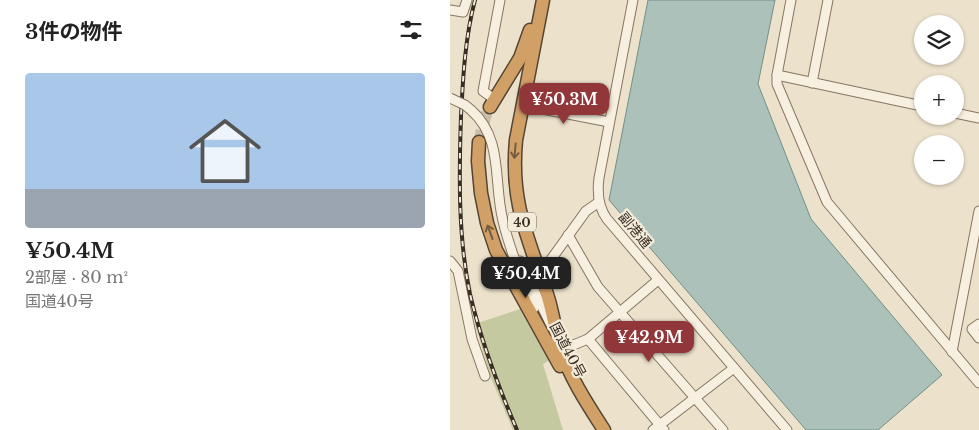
<!DOCTYPE html>
<html lang="ja">
<head>
<meta charset="utf-8">
<style>
  body { margin:0; font-family:"Libre Baskerville","Noto Sans JP",serif; background:#f6f6f6; color:#222; height:100vh; display:flex; flex-direction:column; font-size:19px; white-space:nowrap }
  * { box-sizing:border-box; margin:0 }
  p { font-size:16px; color:#767676 }
  .icon { flex:none; width:28px; height:28px; fill:none; stroke:currentColor; stroke-width:2; stroke-linecap:round; stroke-linejoin:round }
  .map { position:relative; flex:1; overflow:hidden }
  .details { display:flex; flex-direction:column; background:#fff; width:450px }
  .details>* { flex:none }
  .tools { position:absolute; left:464px; top:15px; display:grid; gap:10px }
  .tools a { display:grid; place-items:center; width:50px; height:50px; border-radius:50%; background:#fff; box-shadow:0 1px 4px #0004; font-size:25px }
  .price { position:absolute; translate:-50% -42px; padding:0 11px; border-radius:10px; background:#913639; color:#fff; font-size:16px; line-height:32px; filter:drop-shadow(0 1px 2px #0008) }
  .price::after { content:''; position:absolute; left:50%; top:30px; width:15px; height:11px; margin-left:-8px; background:inherit; clip-path:polygon(0 0,100% 0,50% 100%) }
  .price.on { background:#222; color:#fff }
  ul { padding:0; list-style:none }
  li { display:grid; align-content:center; gap:10px; height:265px; padding:0 25px }
  li+li { border-top:1px solid #e0e0e0 }
  li span { display:grid; place-items:center; height:155px; border-radius:5px; color:#555 }
  li>.icon { margin-inline-start:auto }
  span .icon { width:90px; height:90px; fill:#fffc; stroke-width:1 }
  li b { font-size:21px }
  h2 { display:flex; justify-content:space-between; align-items:center; height:60px; padding:0 25px; font-size:21px }
  main { display:flex; flex:1; min-height:0 }
  .map>svg:first-child { display:block }
</style>
</head>
<body>
<main>
<section class="details">
<h2>3件の物件<svg class="icon" aria-label="filters" viewBox="0 0 24 24"><path d="M4 7h16M4 17h16"/><circle cx="9" cy="7" r="2"/><circle cx="15" cy="17" r="2"/></svg></h2>
<ul>
<li><span style="background:linear-gradient(#a9c7e8 75%,#9aa5b1 0)"><svg class="icon" aria-label="home" viewBox="0 0 24 24"><path d="M3 11l9-7 9 7M6 9v11h12V9"/></svg></span><div><b>¥50.4M</b><p>2部屋 · 80 m²</p><p>国道40号</p></div></li>
</ul>
</section>
<div class="map">
<svg width="529" height="430" viewBox="0 0 529 430">
  <rect width="100%" height="100%" fill="#ece2cc"/>
  <polygon fill="#c5c9a0" points="73,308 100,360 93,364 113,430 63,430 41,378 25,324"/>
  <polygon fill="#acc1ba" stroke="#738f87" points="198,0 325,0 308,84 361,219 492,375 428,430 356,430 159,200"/>
  <g fill="none" stroke-linecap="round" stroke-linejoin="round">
    <polyline stroke="#c8beaa" stroke-width="12" stroke-dasharray="12 6" stroke-linecap="butt" points="29,142 35,117 40,107"/>
    <defs>
      <g id="minor">
        <path d="M183,0L149,178C147,193 148,207 157,219L337,430"/>
        <polyline points="341,0 327,75 327,84 377,202 529,383"/>
        <polyline points="0,10 13,12 17,0"/>
        <polyline points="327,75 472,106"/>
        <polyline points="362,83 378,0"/>
        <polyline points="44,99 33,91 50,0"/>
        <polyline points="72,105 159,122"/>
        <path d="M21,110C54,139 43,182 53,221C60,251 72,280 84,308"/>
        <polyline points="505,113 529,118"/>
        <polyline points="118,235 148,287 273,430"/>
        <polyline points="0,261 8,271 22,339 35,376"/>
        <polyline points="70,261 100,323"/>
        <polyline points="89,271 97,265 136,211 149,202"/>
        <polyline points="529,324 522,329 529,338"/>
        <polyline points="138,339 214,430"/>
        <polyline points="110,347 111,350 138,339 208,280"/>
        <polyline points="502,352 529,211"/>
        <polyline points="203,430 284,368"/>
      </g>
      <g id="highway">
        <path d="M93,0L66,140C60,203 78,237 97,294C103,312 105,331 111,350C120,378 138,405 154,430"/>
        <polyline points="40,107 70,58 80,30"/>
        <polyline points="29,142 28,161 31,193 37,223 46,250 110,366"/>
      </g>
    </defs>
    <use href="#minor" stroke="#877561" stroke-width="11"/>
    <use href="#highway" stroke="#564434" stroke-width="15"/>
    <use href="#minor" stroke="#f7efdf" stroke-width="9"/>
    <use href="#highway" stroke="#d1a066" stroke-width="12"/>
    <defs>
      <path id="rail" d="M25,0C15,38 13,77 11,116C9,175 8,237 20,294C31,341 48,386 67,430"/>
    </defs>
    <use href="#rail" stroke="#3a2d23" stroke-width="4"/>
    <use href="#rail" stroke="#f4ecdb" stroke-width="2" stroke-dasharray="5.5" stroke-linecap="butt"/>
    <defs>
      <polyline id="minor-bridge" points="0,98 15,105 21,110"/>
    </defs>
    <use href="#minor-bridge" stroke="#877561" stroke-width="11" stroke-linecap="butt"/>
    <use href="#minor-bridge" stroke="#f7efdf" stroke-width="9"/>
  </g>
  <defs><path id="oneway-shaft" d="M-6 0H5M1.5-3L5.5 0L1.5 3" fill="none" stroke-width="1.6" stroke-linecap="round" stroke-linejoin="round" transform="scale(1.25)"/></defs>
  <g stroke="#765b3e">
    <use href="#oneway-shaft" transform="translate(65 151) rotate(95)"/>
    <use href="#oneway-shaft" transform="translate(40 232) rotate(-110)"/>
  </g>
  <g text-anchor="middle" dominant-baseline="central" stroke-width="4.5" stroke-linejoin="round" paint-order="stroke">
    <rect fill="#f4ecdb" stroke="#72665a" stroke-width="1" x="58" y="212.5" width="28" height="19" rx="4"/>
    <g font-size="12" font-weight="bold" fill="#3a2d23">
      <text x="72" y="222">40</text>
    </g>
    <g font-size="14" fill="#3a2d23" stroke="#f4ecdb">
      <text transform="translate(185 230) rotate(50)">副港通</text>
      <text transform="translate(118 350) rotate(62)">国道40号</text>
    </g>
  </g>
</svg>
<div class="tools">
<a><svg class="icon" aria-label="layers" viewBox="0 0 24 24"><path d="M12 4l9 5-9 5-9-5zM3 14l9 5 9-5"/></svg></a>
<a>+</a>
<a>−</a>
</div>
<b class="price" style="left:114px;top:125px">¥50.3M</b>
<b class="price on" style="left:76px;top:299px">¥50.4M</b>
<b class="price" style="left:199px;top:363px">¥42.9M</b>
</div>
</main>
</body>
</html>
